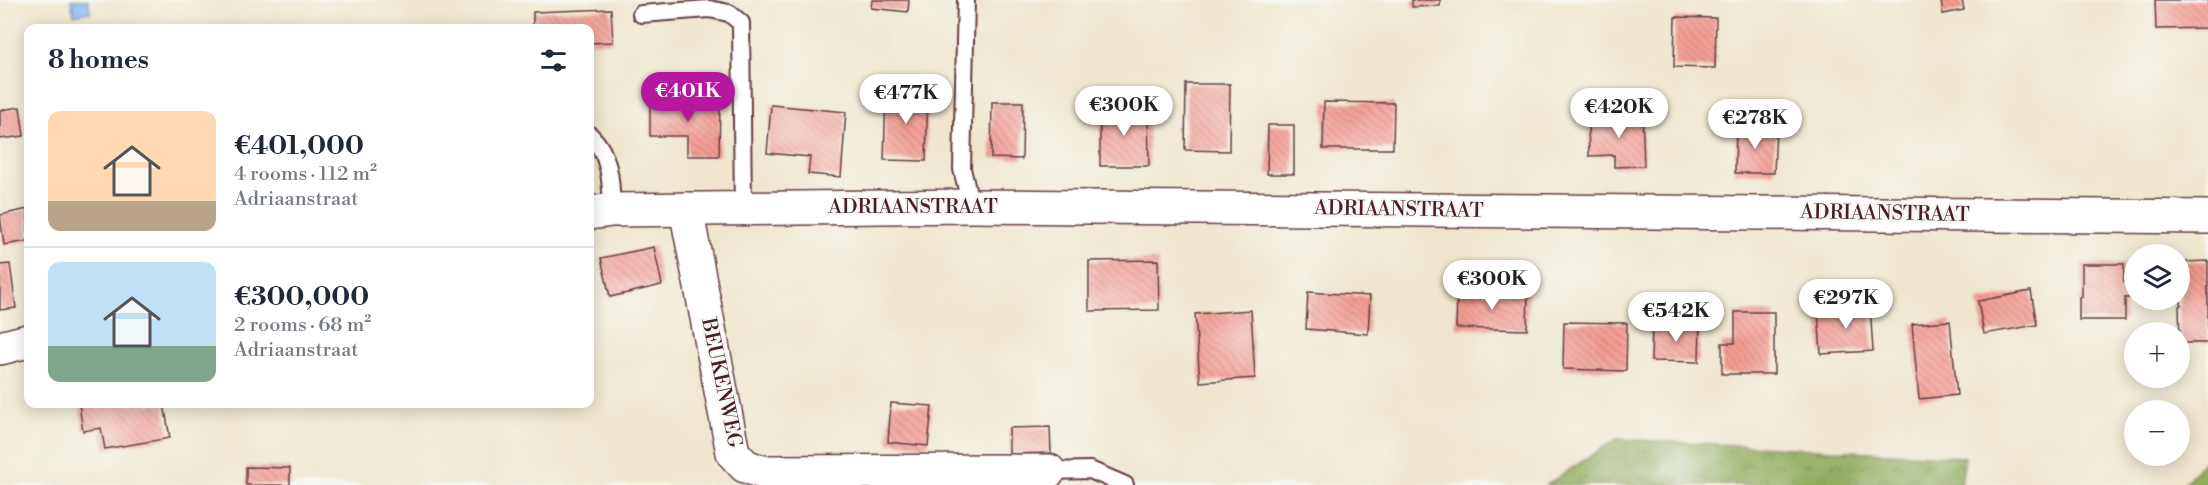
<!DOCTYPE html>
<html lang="en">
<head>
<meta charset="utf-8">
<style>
  body { margin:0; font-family:"Libre Bodoni",serif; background:#f6f6f7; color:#1f2937; height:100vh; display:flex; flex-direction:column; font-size:22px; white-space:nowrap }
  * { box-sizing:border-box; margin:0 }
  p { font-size:20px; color:#747a83 }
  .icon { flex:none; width:33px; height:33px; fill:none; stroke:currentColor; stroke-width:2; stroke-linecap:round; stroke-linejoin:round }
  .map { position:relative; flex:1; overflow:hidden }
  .drawer { position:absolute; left:24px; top:24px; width:570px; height:384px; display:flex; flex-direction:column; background:#fff; border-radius:12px; box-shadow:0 3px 15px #0003 }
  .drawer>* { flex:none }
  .controls { position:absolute; left:2124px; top:244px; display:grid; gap:12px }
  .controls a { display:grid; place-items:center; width:66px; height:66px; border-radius:50%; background:#fff; box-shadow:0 3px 15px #0003; font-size:30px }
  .price { position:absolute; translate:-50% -51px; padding:0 14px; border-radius:21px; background:#fff; color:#222; font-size:20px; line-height:39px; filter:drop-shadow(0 2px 3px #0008) }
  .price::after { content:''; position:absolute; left:50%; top:36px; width:18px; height:14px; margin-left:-9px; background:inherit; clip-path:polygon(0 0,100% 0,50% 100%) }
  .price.active { background:#b5179e; color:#fff }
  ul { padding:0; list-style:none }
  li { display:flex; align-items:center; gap:18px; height:150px; padding:0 24px }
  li+li { border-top:2px solid #e0e1e3 }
  li span { display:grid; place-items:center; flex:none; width:168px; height:120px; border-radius:12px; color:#555 }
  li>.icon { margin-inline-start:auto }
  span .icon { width:72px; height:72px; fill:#fffc; stroke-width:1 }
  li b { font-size:26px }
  h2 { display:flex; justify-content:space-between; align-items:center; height:72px; padding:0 24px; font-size:26px }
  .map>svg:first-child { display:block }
</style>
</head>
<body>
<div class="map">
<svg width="2208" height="485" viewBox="0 0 2208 485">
  <defs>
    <pattern id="forest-crowns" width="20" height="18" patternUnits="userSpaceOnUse" patternTransform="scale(1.5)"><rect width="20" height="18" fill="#92ac5e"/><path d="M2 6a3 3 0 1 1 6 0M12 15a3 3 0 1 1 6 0" fill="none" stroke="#798b4e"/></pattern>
    <pattern id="building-back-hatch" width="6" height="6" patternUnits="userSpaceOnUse" patternTransform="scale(1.5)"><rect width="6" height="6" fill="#f59d92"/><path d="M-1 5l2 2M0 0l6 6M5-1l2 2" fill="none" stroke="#c87f77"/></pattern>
  </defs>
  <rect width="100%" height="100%" fill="#f6f6f2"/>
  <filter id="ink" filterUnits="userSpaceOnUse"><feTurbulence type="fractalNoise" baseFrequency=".0167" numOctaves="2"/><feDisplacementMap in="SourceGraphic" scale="12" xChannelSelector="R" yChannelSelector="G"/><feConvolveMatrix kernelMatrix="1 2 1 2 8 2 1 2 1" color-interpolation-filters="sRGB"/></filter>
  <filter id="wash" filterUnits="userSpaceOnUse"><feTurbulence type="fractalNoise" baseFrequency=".008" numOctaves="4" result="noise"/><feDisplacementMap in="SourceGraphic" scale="24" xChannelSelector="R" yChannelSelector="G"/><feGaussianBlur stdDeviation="1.35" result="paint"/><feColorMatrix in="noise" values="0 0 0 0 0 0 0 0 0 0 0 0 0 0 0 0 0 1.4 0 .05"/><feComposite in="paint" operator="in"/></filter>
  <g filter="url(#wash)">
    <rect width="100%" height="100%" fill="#efe6cd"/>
    <g fill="url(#forest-crowns)" stroke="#6e6644" stroke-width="1.5">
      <polygon points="1617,439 1965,457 1961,485 1546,485"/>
      <polygon points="2208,457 2208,485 2183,485"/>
    </g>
    <polygon fill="#85b8f2" stroke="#686c8e" stroke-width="1.5" points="71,0 88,0 90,12 74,15"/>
    <g id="blocks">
      <g fill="url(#building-back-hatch)">
        <polygon points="872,0 909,0 908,12 871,8"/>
        <polygon points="1412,0 1440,0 1440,6 1412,7"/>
        <polygon points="1941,0 1962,0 1964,10 1943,14"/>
        <polygon points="2155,0 2208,0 2208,28 2156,29"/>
        <polygon points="611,9 613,42 590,43 590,28 533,28 533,12"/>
        <polygon points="1675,17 1716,18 1715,68 1674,67"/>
        <polygon points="1186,84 1230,84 1229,151 1185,150"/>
        <polygon points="886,89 928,90 926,161 884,160"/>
        <polygon points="650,98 720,99 719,156 687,156 687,136 650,136"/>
        <polygon points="992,102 1023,102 1022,159 991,158"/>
        <polygon points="1324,102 1394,103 1393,149 1323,149"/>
        <polygon points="771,105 846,112 841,177 808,174 810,157 767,153"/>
        <polygon points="20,107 24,136 0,139 0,110"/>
        <polygon points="1148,108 1149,166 1100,166 1100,109"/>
        <polygon points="1642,110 1644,166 1614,167 1614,155 1589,156 1588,124 1617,123 1617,111"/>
        <polygon points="1268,125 1294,125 1294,174 1267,174"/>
        <polygon points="1736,127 1776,128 1774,173 1735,173"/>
        <polygon points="28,209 28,241 4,245 0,215"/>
        <polygon points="654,247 662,285 610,297 601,258"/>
        <polygon points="1158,260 1159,310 1089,311 1089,261"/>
        <polygon points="2208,261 2208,343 2180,343 2179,306 2181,305 2180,291 2182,290 2182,262"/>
        <polygon points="10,264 16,308 0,310 0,265"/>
        <polygon points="2082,264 2124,264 2124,283 2128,283 2129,298 2125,298 2125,320 2079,320 2079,297 2082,297"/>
        <polygon points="2031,291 2037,325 1984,334 1978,301"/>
        <polygon points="1308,292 1370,296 1368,334 1306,329"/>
        <polygon points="1457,292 1528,294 1527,330 1456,328"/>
        <polygon points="1870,306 1873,351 1821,354 1818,310"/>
        <polygon points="1251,310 1255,378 1200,382 1195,314"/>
        <polygon points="1735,312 1774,312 1774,374 1722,374 1722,343 1735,343"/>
        <polygon points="1950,321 1957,395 1919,399 1912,324"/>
        <polygon points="1564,322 1627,323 1626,371 1563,369"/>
        <polygon points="1652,324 1700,325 1699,362 1651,361"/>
        <polygon points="891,403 932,406 928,446 888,442"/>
        <polygon points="79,404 164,404 170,438 105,449 101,428 83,431"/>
        <polygon points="1050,427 1051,453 1009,454 1009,428"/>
        <polygon points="246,467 290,468 290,485 246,485"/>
      </g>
    </g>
  </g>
  <g filter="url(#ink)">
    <use href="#blocks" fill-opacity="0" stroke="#633d43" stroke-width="1.5"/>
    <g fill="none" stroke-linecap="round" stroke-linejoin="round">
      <defs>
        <g id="service">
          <polyline points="966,0 962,169 971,206"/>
          <polyline points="641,14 709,9 729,13 741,23 743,209"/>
          <path d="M590,135C611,155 611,183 612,210"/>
          <polyline points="1049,471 1090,470 1125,485"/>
        </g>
        <g id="minor">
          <polyline points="686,209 733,453 745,466 762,472 1049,471"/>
          <polyline points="590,213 612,210 971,206 2208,217"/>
          <polyline points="0,348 28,341"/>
        </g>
      </defs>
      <use href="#service" stroke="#633d43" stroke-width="20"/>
      <use href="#minor" stroke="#633d43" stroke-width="36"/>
      <use href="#service" stroke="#fff" stroke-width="16"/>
      <use href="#minor" stroke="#fff" stroke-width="33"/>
    </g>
  </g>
  <g text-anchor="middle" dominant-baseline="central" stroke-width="4.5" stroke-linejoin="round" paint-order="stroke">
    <g font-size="20" fill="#4a1f2b" stroke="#f6f6f2">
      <text x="913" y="207">ADRIAANSTRAAT</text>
      <text transform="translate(1399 210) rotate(1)">ADRIAANSTRAAT</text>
      <text transform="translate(1885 214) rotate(1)">ADRIAANSTRAAT</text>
      <text transform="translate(721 383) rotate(78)">BEUKENWEG</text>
    </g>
  </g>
</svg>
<div class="controls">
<a><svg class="icon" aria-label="layers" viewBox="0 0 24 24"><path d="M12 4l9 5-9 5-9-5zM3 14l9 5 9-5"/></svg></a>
<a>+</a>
<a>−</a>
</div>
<b class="price active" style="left:688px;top:123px">€401K</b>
<b class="price" style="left:906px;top:125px">€477K</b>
<b class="price" style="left:1124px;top:137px">€300K</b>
<b class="price" style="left:1619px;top:139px">€420K</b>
<b class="price" style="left:1755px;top:150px">€278K</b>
<b class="price" style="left:1492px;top:311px">€300K</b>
<b class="price" style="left:1846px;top:330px">€297K</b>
<b class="price" style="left:1676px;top:343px">€542K</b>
<section class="drawer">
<h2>8 homes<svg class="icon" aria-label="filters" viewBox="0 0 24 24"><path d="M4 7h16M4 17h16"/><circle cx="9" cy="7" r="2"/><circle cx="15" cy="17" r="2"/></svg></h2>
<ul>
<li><span style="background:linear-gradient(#ffd9b3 75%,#b9a48a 0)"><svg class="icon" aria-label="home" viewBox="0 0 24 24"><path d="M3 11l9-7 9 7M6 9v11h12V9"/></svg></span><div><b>€401,000</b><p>4 rooms · 112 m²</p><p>Adriaanstraat</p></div></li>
<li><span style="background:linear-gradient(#bfe0f5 70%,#7fa58c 0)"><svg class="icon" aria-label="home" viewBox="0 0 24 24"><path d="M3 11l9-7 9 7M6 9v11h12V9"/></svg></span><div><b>€300,000</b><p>2 rooms · 68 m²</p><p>Adriaanstraat</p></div></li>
</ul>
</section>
</div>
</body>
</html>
